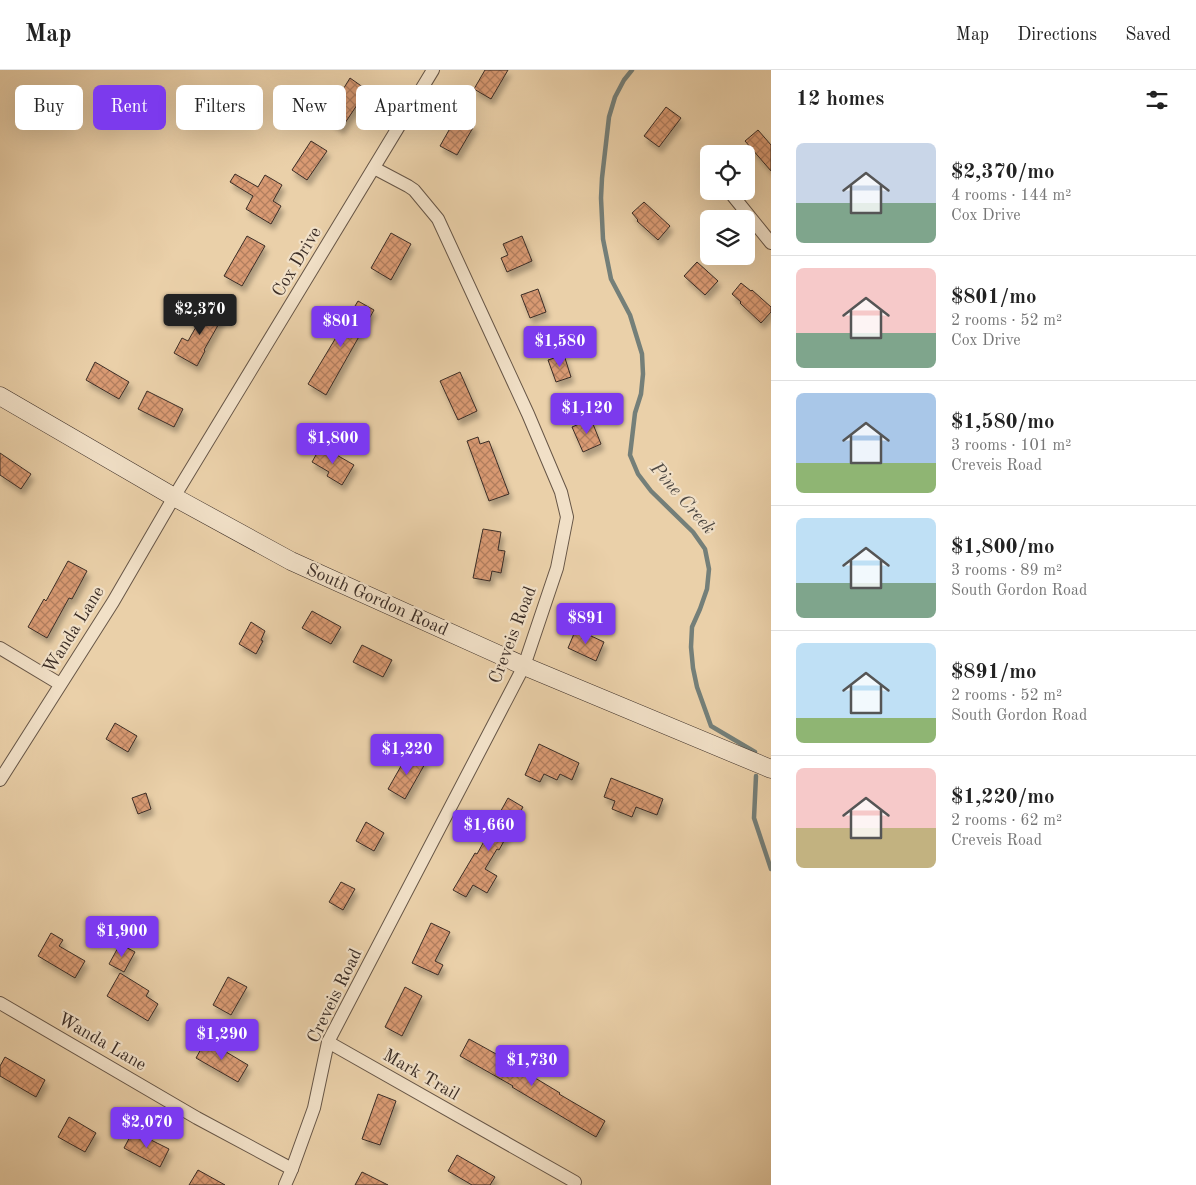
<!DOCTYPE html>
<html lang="en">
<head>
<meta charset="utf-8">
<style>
  body { margin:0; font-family:"Old Standard TT",serif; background:#f6f6f6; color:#222; height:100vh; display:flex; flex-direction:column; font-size:19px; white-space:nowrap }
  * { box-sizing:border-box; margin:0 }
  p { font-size:16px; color:#767676 }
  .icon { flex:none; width:28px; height:28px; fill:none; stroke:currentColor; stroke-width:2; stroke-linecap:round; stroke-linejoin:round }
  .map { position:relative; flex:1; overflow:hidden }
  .details { display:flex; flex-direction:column; background:#fff; width:425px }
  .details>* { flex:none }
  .top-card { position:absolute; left:15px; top:15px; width:475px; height:45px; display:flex; gap:10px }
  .controls { position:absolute; left:700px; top:75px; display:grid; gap:10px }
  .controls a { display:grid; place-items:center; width:55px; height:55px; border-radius:8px; background:#fff; box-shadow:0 5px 20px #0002; font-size:25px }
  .price { position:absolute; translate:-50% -42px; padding:0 11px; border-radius:5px; background:#7c3aed; color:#fff; font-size:16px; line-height:32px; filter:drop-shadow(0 1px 2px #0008) }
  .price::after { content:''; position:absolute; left:50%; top:30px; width:15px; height:11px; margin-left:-8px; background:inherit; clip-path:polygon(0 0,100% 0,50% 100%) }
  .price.active { background:#222; color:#fff }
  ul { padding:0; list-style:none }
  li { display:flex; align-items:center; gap:15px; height:125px; padding:0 25px }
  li+li { border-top:1px solid #e0e0e0 }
  li span { display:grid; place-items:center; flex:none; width:140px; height:100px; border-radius:8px; color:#555 }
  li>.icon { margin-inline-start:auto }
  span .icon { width:60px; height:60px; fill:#fffc; stroke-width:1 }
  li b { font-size:21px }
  h2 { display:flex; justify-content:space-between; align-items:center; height:60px; padding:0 25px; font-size:21px }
  .pill { padding:0 18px; border-radius:8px; background:#fff; box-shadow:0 5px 20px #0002; font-size:18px; line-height:45px }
  .pill.active { background:#7c3aed; color:#fff }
  header { display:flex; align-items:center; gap:30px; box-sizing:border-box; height:70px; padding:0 25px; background:#fff; border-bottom:1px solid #e0e0e0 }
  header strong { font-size:24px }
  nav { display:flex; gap:28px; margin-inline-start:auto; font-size:18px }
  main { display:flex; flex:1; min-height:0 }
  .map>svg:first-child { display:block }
</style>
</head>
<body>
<header>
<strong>Map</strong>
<nav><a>Map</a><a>Directions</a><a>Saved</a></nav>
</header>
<main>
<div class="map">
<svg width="771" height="1115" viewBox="0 0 771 1115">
  <defs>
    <pattern id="building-cross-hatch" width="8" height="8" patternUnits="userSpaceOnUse" patternTransform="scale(1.25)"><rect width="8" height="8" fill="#d99a73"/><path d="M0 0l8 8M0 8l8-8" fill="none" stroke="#b17e5e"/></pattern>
    <filter id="shadow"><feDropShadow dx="3" dy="5.5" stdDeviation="2.5" flood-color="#0004"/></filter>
  </defs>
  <rect width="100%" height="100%" fill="#ead0a9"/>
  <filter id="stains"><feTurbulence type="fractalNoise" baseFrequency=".004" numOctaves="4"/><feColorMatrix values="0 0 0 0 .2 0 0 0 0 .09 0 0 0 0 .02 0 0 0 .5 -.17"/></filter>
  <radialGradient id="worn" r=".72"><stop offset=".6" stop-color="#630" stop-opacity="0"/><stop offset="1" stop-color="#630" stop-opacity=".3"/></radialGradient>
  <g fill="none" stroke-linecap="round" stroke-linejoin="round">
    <g stroke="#747f79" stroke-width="4.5">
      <polyline points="632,0 624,10 615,27 609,47 602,108 601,128 603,169 611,209 630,245 642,284 643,304 641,324 635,343 630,385 638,404 651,421 693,462 705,479 709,499 707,519 700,539 692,557 691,577 693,598 697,617 711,656 755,682"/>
      <polyline points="756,706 754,748 771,799"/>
    </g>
  </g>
  <g fill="url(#building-cross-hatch)" stroke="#3b2d26" filter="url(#shadow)">
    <polygon points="485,0 508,0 491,29 474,19"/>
    <polygon points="350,8 367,20 341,59 325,47 334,33 326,28 335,16 342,21"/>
    <polygon points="666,37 681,48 659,77 644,66"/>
    <polygon points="457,46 474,56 457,85 440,76"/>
    <polygon points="758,60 771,75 771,101 745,71"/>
    <polygon points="311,71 327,81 307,110 292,100"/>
    <polygon points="235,104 258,117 265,105 282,115 273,131 281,136 271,154 246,139 253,126 230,112"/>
    <polygon points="644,132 670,156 658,170 637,151 638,150 632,143"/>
    <polygon points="391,163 411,174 391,210 371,198"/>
    <polygon points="247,166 265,176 242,216 224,206"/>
    <polygon points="522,166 532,191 507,202 501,188 508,185 503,174"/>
    <polygon points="697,192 718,211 705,225 684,206"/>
    <polygon points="741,213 751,221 752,220 771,237 771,242 761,253 740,233 741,232 732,224"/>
    <polygon points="538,219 546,242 530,248 521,225"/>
    <polygon points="358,231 374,240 326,325 308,314"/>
    <polygon points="209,234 225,243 204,280 205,281 197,296 174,283 182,268 188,271"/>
    <polygon points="564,285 571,307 556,312 548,290"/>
    <polygon points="95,292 129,312 119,329 86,310"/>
    <polygon points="460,302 477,341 458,350 440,311"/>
    <polygon points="147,321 183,339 174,357 138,339"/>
    <polygon points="591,349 601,374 583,382 572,357"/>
    <polygon points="478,367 480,374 489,371 509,424 489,431 467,371"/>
    <polygon points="321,376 354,395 342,415 327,406 329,402 312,392"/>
    <polygon points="0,383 31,404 21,419 0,405"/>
    <polygon points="483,459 501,462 498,480 505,481 501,503 492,501 490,511 473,508"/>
    <polygon points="68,491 87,501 72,529 69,528 47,568 28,557 44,529 46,531"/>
    <polygon points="312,541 341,557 331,574 302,558"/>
    <polygon points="251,552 265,561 261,570 263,571 256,584 239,574"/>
    <polygon points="576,559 604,572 596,591 568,578"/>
    <polygon points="362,575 392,590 383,607 353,592"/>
    <polygon points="115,653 137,666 128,682 106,669"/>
    <polygon points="539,674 579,693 572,710 560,704 557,710 544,704 540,712 525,705"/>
    <polygon points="409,682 426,692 405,729 388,719"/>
    <polygon points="611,708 663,729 657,745 636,737 632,747 612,739 615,731 604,727"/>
    <polygon points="146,723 151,739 138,744 132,728"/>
    <polygon points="508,728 523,737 499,780 497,779 485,799 497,806 487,823 473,815 466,827 453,820 475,783 477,784"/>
    <polygon points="366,752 384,763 374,781 356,771"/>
    <polygon points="341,812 355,819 343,840 329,832"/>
    <polygon points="431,853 450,862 435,891 443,895 438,905 412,893"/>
    <polygon points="51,863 63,870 59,876 85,891 75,908 38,886"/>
    <polygon points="120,874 135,882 124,902 109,894"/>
    <polygon points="120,903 149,921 146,926 158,934 148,951 107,926"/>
    <polygon points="228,907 247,917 231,945 213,935"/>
    <polygon points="405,917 422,926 402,966 385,957"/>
    <polygon points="469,969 507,990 507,991 560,1023 559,1024 605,1051 596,1067 512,1017 513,1016 460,986"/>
    <polygon points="206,970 248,995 238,1012 196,988"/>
    <polygon points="5,987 45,1010 36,1027 0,1006 0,996"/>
    <polygon points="378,1024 396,1031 380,1075 362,1069"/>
    <polygon points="69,1047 96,1063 85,1082 58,1067"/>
    <polygon points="133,1061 169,1079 160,1097 124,1078"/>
    <polygon points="457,1085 495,1107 490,1115 472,1115 448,1101"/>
    <polygon points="198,1100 225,1115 189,1115"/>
    <polygon points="362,1102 388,1115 355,1115"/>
  </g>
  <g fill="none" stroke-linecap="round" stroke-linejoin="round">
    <defs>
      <g id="street">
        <polyline points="729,121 771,173"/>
        <polyline points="0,578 60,614"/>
        <polyline points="0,710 113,532 174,427 433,0"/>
        <polyline points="0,933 197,1048 292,1099"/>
        <polyline points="328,972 575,1112"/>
        <polyline points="285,1115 292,1099 314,1038 328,972 524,596 557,498 567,447 561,422 528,344 438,149 414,120 408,116 374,98"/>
      </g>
      <polyline id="secondary" points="0,326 174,427 291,491 524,596 771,699"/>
    </defs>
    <use href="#street" stroke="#675647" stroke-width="14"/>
    <use href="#secondary" stroke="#3b2d26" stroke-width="19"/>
    <use href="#street" stroke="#f1e0c7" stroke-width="12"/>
    <use href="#secondary" stroke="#f1e0c7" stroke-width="18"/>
  </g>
  <g text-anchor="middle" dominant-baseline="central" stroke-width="4.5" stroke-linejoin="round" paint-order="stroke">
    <g font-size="18" fill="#3b2d26" stroke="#f1e0c7">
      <text transform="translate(297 192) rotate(-59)">Cox Drive</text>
      <text transform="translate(377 530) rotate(24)">South Gordon Road</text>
      <text transform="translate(74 560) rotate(-58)">Wanda Lane</text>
      <text transform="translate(513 565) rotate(-69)">Creveis Road</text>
      <text transform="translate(335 926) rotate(-64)">Creveis Road</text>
      <text transform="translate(102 972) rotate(30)">Wanda Lane</text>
      <text transform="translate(421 1005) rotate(30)">Mark Trail</text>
    </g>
    <g font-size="19" font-style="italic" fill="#4e4842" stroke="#f1e0c7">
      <text transform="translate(682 429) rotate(49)">Pine Creek</text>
    </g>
  </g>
  <rect width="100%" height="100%" filter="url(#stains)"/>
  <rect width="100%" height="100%" fill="url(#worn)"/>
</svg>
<div class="controls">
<a><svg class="icon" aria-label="locate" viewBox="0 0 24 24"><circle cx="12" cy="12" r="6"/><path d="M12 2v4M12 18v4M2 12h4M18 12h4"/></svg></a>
<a><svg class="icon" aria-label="layers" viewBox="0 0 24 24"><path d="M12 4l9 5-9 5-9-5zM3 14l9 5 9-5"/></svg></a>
</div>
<b class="price active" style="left:200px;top:266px">$2,370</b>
<b class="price" style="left:341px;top:278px">$801</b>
<b class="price" style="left:560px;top:298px">$1,580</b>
<b class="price" style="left:587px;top:365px">$1,120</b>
<b class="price" style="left:333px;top:395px">$1,800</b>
<b class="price" style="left:586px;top:575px">$891</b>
<b class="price" style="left:407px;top:706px">$1,220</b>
<b class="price" style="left:489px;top:782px">$1,660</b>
<b class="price" style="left:122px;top:888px">$1,900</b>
<b class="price" style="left:222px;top:991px">$1,290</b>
<b class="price" style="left:532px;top:1017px">$1,730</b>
<b class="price" style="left:147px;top:1079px">$2,070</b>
<div class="top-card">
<a class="pill">Buy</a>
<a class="pill active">Rent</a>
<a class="pill">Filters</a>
<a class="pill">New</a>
<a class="pill">Apartment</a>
</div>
</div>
<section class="details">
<h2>12 homes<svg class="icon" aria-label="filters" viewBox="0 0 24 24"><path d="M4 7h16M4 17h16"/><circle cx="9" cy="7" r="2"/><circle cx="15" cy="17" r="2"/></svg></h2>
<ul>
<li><span style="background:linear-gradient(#c9d6e8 60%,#7fa58c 0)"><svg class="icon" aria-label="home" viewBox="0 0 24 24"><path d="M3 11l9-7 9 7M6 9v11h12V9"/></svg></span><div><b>$2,370/mo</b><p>4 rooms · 144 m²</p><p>Cox Drive</p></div></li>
<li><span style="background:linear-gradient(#f6c9c9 65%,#7fa58c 0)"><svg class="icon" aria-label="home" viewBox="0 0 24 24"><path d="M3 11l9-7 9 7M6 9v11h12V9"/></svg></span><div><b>$801/mo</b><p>2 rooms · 52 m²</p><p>Cox Drive</p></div></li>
<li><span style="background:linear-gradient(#a9c7e8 70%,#8fb573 0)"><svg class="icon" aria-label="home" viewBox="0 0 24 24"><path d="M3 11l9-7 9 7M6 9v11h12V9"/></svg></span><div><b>$1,580/mo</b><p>3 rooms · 101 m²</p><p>Creveis Road</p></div></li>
<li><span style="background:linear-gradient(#bfe0f5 65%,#7fa58c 0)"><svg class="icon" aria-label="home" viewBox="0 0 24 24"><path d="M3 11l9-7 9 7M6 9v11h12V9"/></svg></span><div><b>$1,800/mo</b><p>3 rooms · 89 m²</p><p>South Gordon Road</p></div></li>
<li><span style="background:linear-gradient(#bfe0f5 75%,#8fb573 0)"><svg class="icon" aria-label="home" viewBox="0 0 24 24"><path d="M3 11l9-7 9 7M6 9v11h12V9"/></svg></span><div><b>$891/mo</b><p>2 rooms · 52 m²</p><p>South Gordon Road</p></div></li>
<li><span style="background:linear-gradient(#f6c9c9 60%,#c2b280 0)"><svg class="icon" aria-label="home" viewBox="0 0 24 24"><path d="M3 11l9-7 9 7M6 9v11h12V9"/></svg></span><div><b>$1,220/mo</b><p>2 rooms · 62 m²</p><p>Creveis Road</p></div></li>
</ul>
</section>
</main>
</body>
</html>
